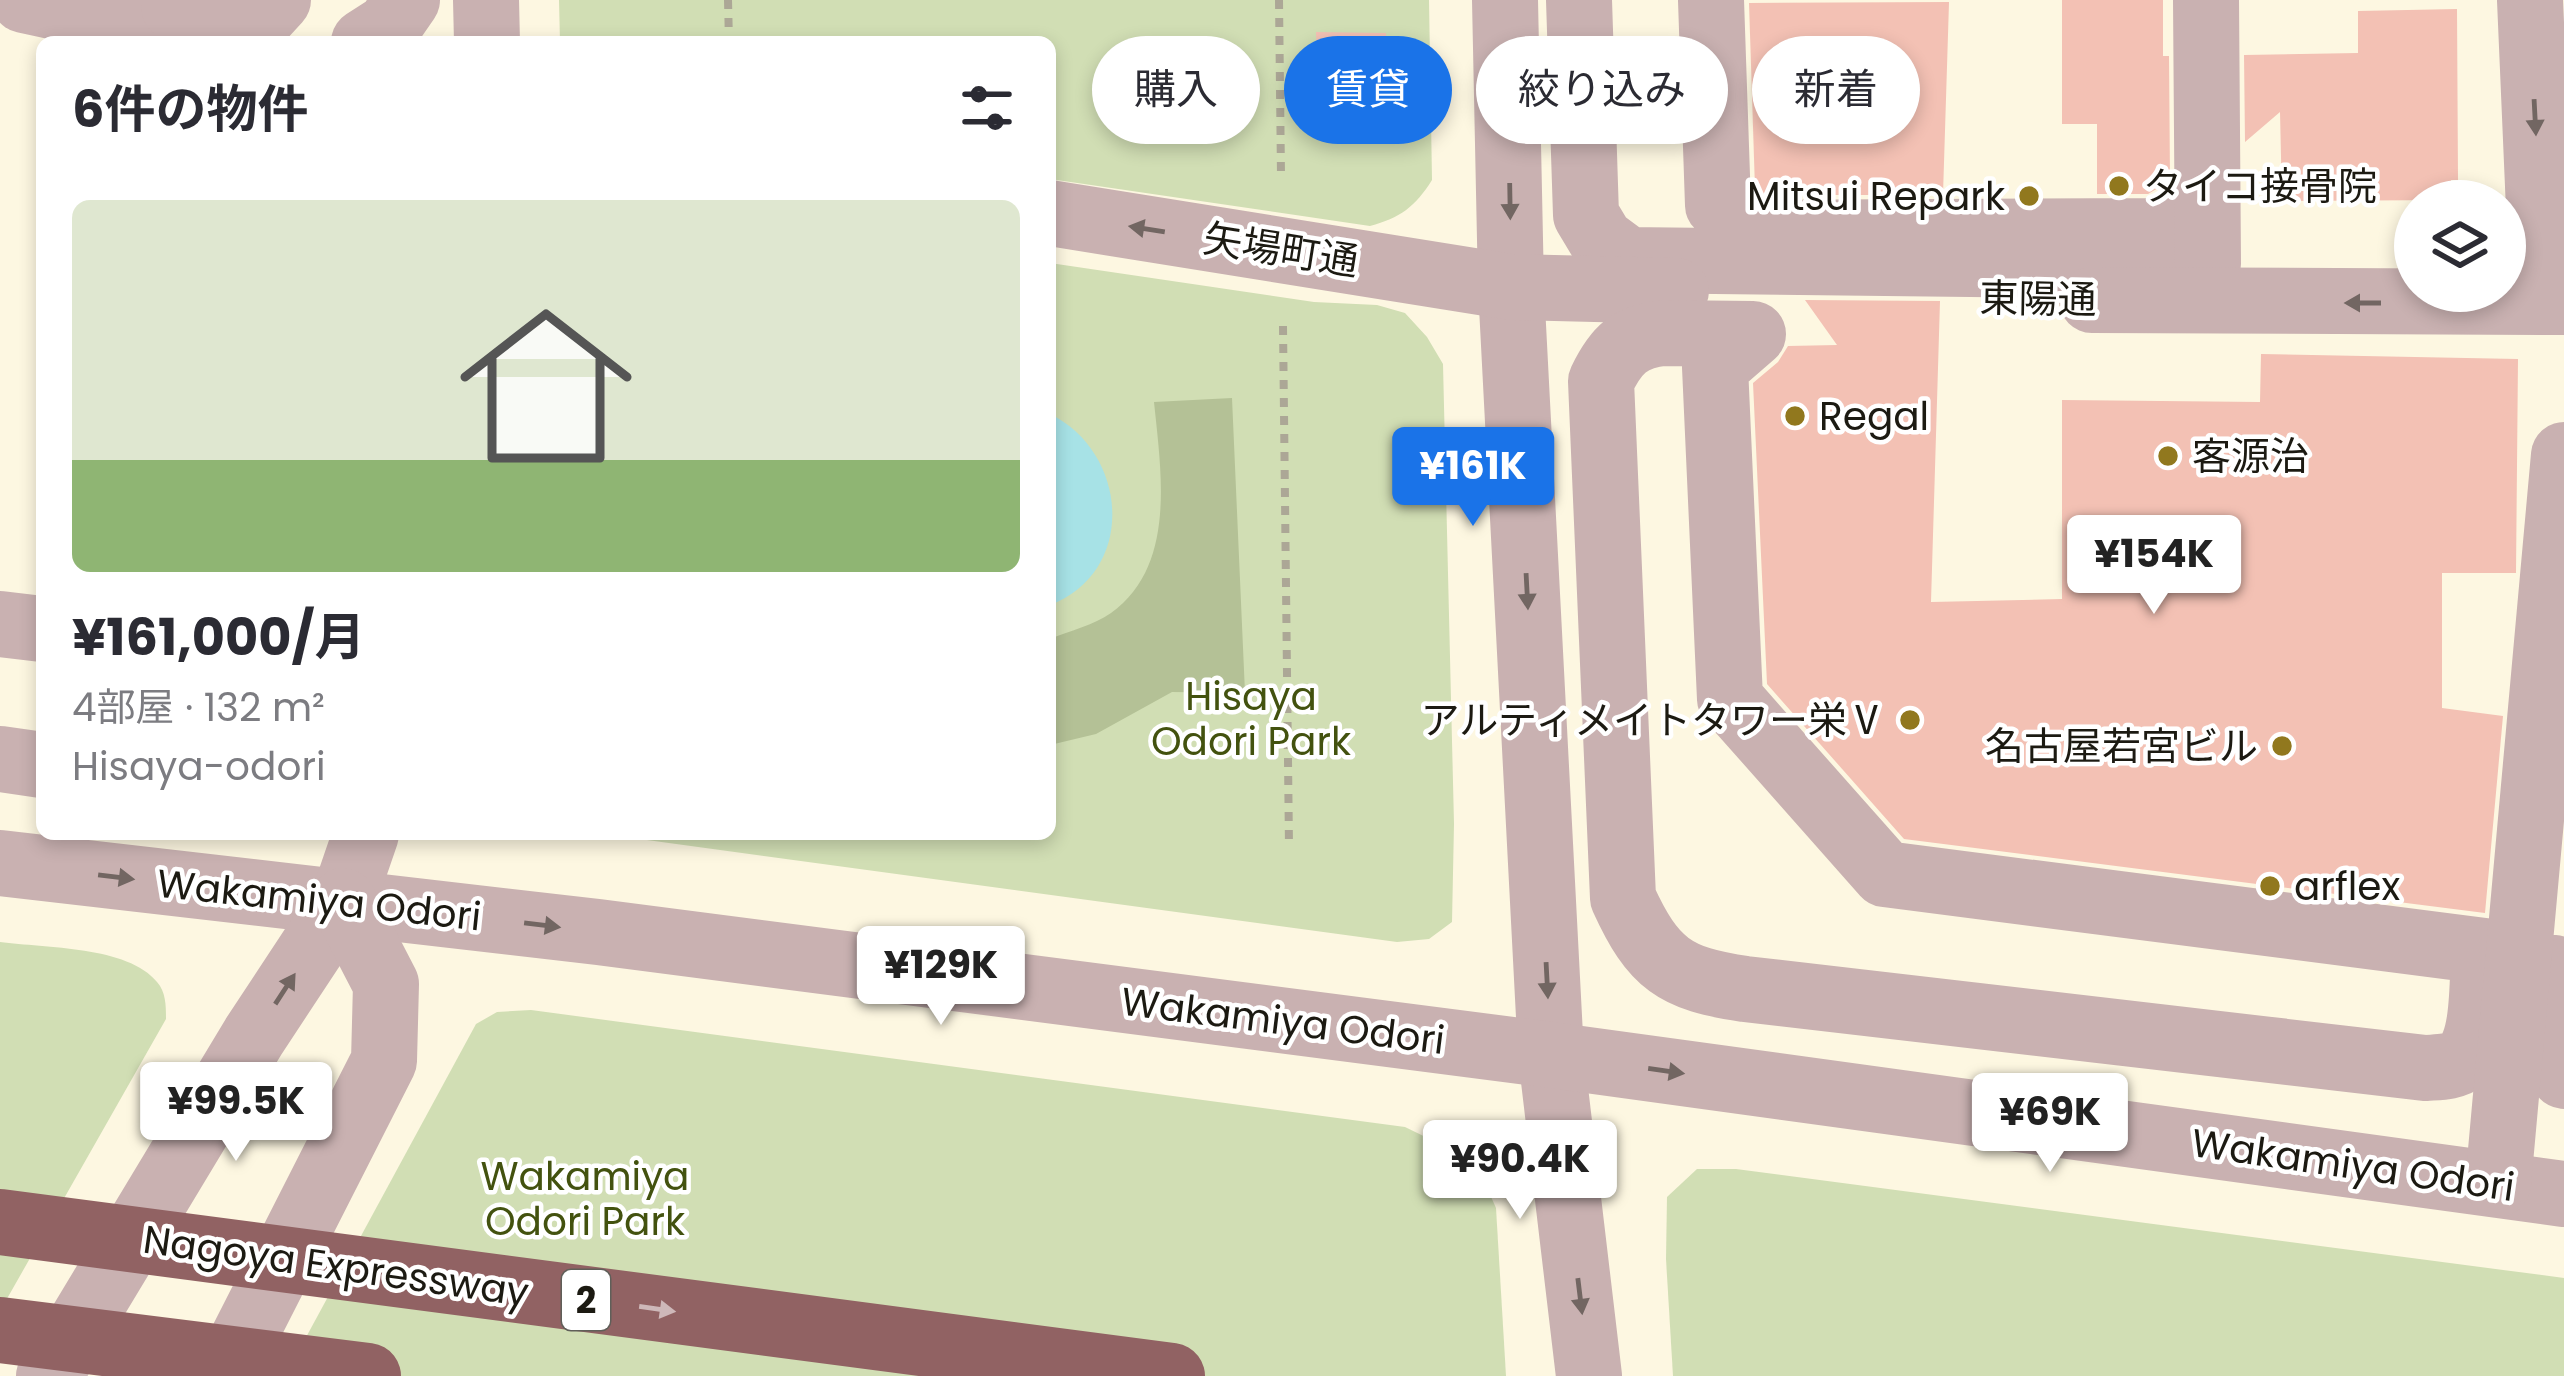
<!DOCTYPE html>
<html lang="ja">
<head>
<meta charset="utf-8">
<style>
  body { margin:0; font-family:Poppins,"Noto Sans JP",sans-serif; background:#f2f2f3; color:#2b2b33; height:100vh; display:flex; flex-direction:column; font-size:45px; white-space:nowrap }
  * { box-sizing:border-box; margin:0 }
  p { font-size:39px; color:#7c7c81 }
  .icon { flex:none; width:66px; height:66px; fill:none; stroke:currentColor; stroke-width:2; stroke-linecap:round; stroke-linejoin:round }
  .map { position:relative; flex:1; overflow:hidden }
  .panel { position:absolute; left:36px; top:36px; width:1020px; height:804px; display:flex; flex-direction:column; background:#fff; border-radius:18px; box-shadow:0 6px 18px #0003 }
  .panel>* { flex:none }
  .guide { position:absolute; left:1092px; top:36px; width:1140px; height:108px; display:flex; gap:24px }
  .fabs { position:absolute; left:2394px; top:180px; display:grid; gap:24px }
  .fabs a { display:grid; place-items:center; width:132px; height:132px; border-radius:50%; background:#fff; box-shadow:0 6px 18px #0003; font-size:60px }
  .price { position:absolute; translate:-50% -102px; padding:0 27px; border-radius:12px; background:#fff; color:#222; font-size:39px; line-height:78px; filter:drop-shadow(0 3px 6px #0008) }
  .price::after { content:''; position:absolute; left:50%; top:72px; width:36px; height:27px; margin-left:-18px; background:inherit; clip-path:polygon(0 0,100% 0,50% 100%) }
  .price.active { background:#1a73e8; color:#fff }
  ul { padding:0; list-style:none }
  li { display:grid; align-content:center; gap:24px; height:636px; padding:0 36px }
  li+li { border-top:3px solid #e1e1e2 }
  li span { display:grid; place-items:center; height:372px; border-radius:18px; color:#555 }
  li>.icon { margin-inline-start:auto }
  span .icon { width:216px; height:216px; fill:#fffc; stroke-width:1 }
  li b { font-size:51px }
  h2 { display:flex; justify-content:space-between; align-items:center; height:144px; padding:0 36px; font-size:51px }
  .tag { padding:0 42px; border-radius:54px; background:#fff; box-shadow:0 6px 18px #0003; font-size:42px; line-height:108px }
  .tag.active { background:#1a73e8; color:#fff }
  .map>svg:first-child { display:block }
</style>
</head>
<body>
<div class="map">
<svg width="2564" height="1376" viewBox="0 0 2564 1376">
  <rect width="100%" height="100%" fill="#fdf7e1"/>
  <g fill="#d1deb4">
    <path d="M559,0H1429L1432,180C1415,207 1400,218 1370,226L1050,179V42H560Z"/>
    <polygon points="1050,263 1314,302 1377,305 1405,313 1427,337 1443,364 1454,824 1452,922 1429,939 1397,942 603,834 1050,834"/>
    <path d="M0,942C45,948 128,946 157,982C166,992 166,1006 166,1019L0,1311Z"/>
    <polygon points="531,1010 1405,1127 1448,1148 1469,1163 1484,1181 1496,1208 1506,1376 285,1376 476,1024 497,1012"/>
    <polygon points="1697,1169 1736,1169 2564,1278 2564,1376 1673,1376 1666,1259 1667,1197"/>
  </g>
  <path fill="#b4c196" d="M1232,398L1245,693L1172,692L1096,734L1050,745V639C1069,631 1094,625 1111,613C1177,566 1161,471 1154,402Z"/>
  <path fill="#a7e2e6" d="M1050,414C1128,452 1138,571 1050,605Z"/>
  <g fill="#f3c1b4">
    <polygon points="2062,0 2163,0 2163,56 2169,56 2170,181 2148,194 2097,194 2097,124 2062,124"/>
    <polygon points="1949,2 1943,195 1761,195 1755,189 1749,3"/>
    <polygon points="2457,9 2458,180 2451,180 2452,200 2282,201 2280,112 2245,142 2244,55 2358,53 2358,11"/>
    <polygon points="1316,32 1386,33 1388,111 1319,114"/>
    <polygon points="1805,300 1940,301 1931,602 2062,599 2062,400 2260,402 2261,354 2518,359 2516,573 2442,573 2442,708 2503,716 2485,913 1904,839 1767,684 1753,383 1778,362 1788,346 1837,345"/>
  </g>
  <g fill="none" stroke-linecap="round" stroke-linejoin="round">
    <g stroke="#aca796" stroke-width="8" stroke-dasharray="9 9" stroke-linecap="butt">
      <polyline points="728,0 729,42"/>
      <polyline points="1279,0 1281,175"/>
      <polyline points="1283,326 1289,846"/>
    </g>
    <g stroke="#c9b1b1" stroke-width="66">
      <polyline points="24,0 218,42"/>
      <polyline points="486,0 487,42"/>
      <polyline points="1505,0 1511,287 1551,1055 1589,1376"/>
      <path d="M1579,0L1586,215L1601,240L1628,260L2148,266C2176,255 2178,243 2183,215L2159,231L1746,233L1718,205L1711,0"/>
      <polyline points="2206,0 2208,264"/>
      <polyline points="2530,0 2543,302"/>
      <polyline points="174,7 255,25 278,0"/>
      <polyline points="364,42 389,26 407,0"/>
      <polyline points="1050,213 1511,287 1676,291"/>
      <polyline points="2092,300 2564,302"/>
      <path d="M1663,333L1753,334L1715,367L1730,699L1885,874L2484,951C2482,979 2485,1041 2464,1059C2453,1068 2437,1067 2425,1068L1745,989C1675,979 1653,964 1623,898L1601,381C1616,350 1629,337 1663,333Z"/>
      <polyline points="0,624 42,629"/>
      <polyline points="0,759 42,765"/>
      <polyline points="0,863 598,932 1551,1055 2564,1194"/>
      <polyline points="2554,968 2550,1030 2564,1076"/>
      <polyline points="2498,1184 2564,455"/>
      <polyline points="49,1376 254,1036 343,901 366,834"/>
      <polyline points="224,1376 384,1061 386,984 343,901"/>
    </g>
    <g stroke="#916263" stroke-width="66">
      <polyline points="0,1222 1172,1376"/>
      <polyline points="0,1330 368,1376"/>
    </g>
  </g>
  <defs><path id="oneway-solid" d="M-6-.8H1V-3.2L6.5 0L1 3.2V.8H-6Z" transform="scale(3)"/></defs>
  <g fill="#726662">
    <use href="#oneway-solid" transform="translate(2535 117) rotate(87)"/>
    <use href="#oneway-solid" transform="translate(1510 201) rotate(89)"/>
    <use href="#oneway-solid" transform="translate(1147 229) rotate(-171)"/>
    <use href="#oneway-solid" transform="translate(2363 303) rotate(180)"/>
    <use href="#oneway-solid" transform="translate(1527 591) rotate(87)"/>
    <use href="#oneway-solid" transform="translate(116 877) rotate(7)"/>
    <use href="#oneway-solid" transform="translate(542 925) rotate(7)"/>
    <use href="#oneway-solid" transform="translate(1547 980) rotate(87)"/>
    <use href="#oneway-solid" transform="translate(285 989) rotate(-57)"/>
    <use href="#oneway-solid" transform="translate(1666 1071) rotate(8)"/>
    <use href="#oneway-solid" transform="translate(1580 1296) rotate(83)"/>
  </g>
  <use fill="#ceb8b9" href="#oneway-solid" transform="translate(657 1309) rotate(8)"/>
  <g fill="#91781e" stroke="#fff" stroke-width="4.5">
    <circle cx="2119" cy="186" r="12"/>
    <circle cx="2029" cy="196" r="12"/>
    <circle cx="1795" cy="416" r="12"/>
    <circle cx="2168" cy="456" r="12"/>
    <circle cx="1910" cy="720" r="12"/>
    <circle cx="2282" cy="746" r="12"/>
    <circle cx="2270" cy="886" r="12"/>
  </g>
  <g text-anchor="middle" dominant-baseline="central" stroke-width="9" stroke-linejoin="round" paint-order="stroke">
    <rect fill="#fff" stroke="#605f59" stroke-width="3" x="562" y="1270" width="48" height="60" rx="9"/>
    <g font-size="36" font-weight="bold" fill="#1c1a12">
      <text x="586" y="1300">2</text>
    </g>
    <g font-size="39" fill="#1c1a12" stroke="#fff" text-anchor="start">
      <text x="2143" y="186">タイコ接骨院</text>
      <text x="2005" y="196" text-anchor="end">Mitsui Repark</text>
      <text x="1819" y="416">Regal</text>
      <text x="2192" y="456">客源治</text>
      <text x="1886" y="720" text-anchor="end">アルティメイトタワー栄Ⅴ</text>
      <text x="2258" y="746" text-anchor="end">名古屋若宮ビル</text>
      <text x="2294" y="886">arflex</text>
    </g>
    <g font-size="39" fill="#1c1a12" stroke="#fff">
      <text transform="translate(1281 250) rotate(9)">矢場町通</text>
      <text transform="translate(2038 299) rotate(1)">東陽通</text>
      <text transform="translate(319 900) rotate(6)">Wakamiya Odori</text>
      <text transform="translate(1283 1021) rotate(7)">Wakamiya Odori</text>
      <text transform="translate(2353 1165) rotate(8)">Wakamiya Odori</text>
      <text transform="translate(336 1266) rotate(8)">Nagoya Expressway</text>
    </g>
    <g font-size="39" fill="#43520f" stroke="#fff">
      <text x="1251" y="696">Hisaya<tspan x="1251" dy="45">Odori Park</tspan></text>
      <text x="585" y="1176">Wakamiya<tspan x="585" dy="45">Odori Park</tspan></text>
    </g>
  </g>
</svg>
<div class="fabs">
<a><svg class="icon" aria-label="layers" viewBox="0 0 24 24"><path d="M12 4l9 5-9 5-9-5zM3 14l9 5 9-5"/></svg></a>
</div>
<b class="price active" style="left:1473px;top:529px">¥161K</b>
<b class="price" style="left:2154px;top:617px">¥154K</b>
<b class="price" style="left:941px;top:1028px">¥129K</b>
<b class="price" style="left:236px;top:1164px">¥99.5K</b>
<b class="price" style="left:2050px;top:1175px">¥69K</b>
<b class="price" style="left:1520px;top:1222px">¥90.4K</b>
<div class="guide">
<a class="tag">購入</a>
<a class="tag active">賃貸</a>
<a class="tag">絞り込み</a>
<a class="tag">新着</a>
</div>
<section class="panel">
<h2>6件の物件<svg class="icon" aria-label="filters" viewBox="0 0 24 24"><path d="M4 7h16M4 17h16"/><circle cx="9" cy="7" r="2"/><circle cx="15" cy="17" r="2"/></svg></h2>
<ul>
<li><span style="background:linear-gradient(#dfe7d0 70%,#8fb573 0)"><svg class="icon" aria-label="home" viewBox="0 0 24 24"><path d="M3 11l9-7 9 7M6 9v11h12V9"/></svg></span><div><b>¥161,000/月</b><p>4部屋 · 132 m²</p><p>Hisaya-odori</p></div></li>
</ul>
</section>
</div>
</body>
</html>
